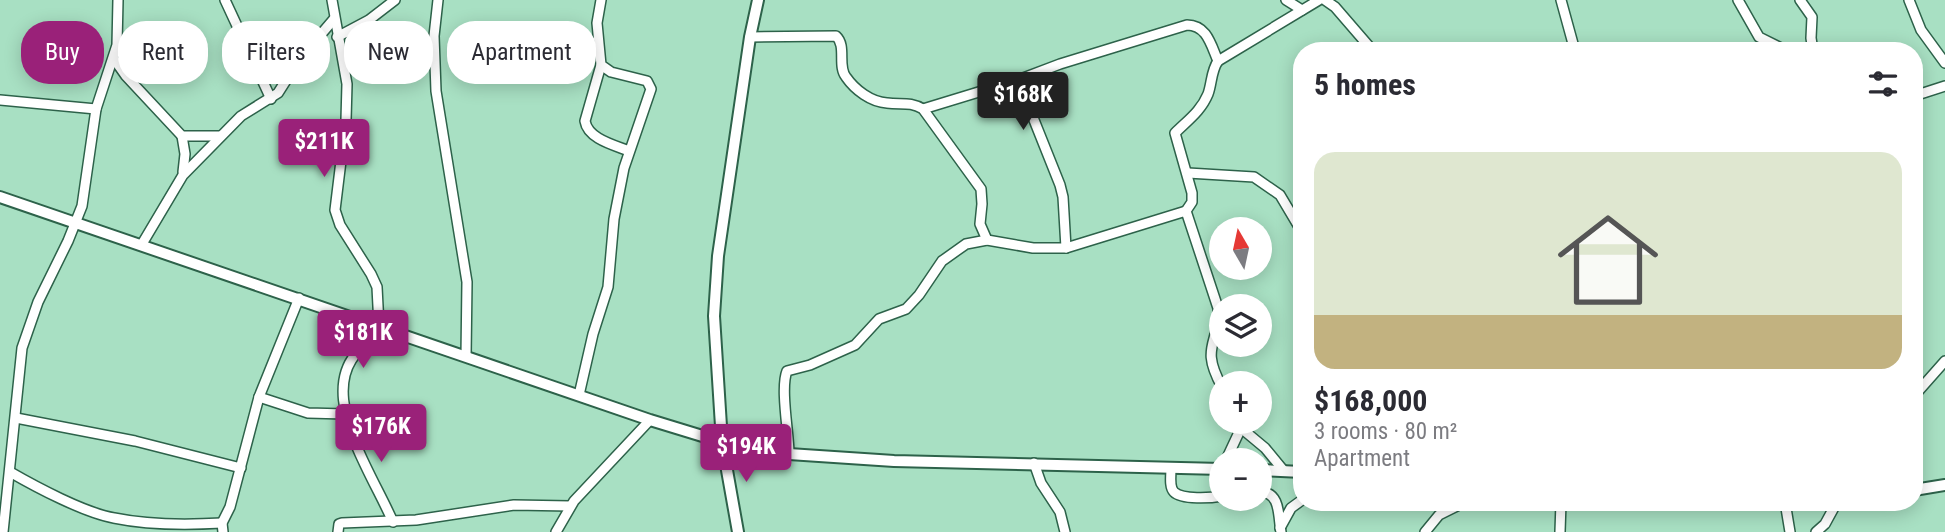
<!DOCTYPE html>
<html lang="en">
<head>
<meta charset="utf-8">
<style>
  body { margin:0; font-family:"Roboto Condensed",sans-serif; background:#f7f7f7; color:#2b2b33; height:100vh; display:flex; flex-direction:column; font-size:26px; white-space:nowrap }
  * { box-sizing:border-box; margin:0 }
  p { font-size:23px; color:#7c7c81 }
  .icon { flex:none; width:38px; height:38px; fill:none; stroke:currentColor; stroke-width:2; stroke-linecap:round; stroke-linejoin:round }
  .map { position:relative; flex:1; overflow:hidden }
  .side { position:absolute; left:1293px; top:42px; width:630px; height:469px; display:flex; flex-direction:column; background:#fff; border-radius:28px; box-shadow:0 4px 18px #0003 }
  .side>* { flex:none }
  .banner { position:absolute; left:21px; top:21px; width:665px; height:63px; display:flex; gap:14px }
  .needle { width:46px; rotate:351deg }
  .fabs { position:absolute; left:1209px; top:217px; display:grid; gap:14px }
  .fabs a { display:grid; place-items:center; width:63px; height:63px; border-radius:50%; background:#fff; box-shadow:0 4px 18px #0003; font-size:35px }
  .price { position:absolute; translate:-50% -60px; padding:0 16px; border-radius:7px; background:#9a2179; color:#fff; font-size:23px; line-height:46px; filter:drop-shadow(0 2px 4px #0008) }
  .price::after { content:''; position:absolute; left:50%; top:42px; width:21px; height:16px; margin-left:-10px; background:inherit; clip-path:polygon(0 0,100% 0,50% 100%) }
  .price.current { background:#222; color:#fff }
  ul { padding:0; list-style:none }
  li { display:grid; align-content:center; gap:14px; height:371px; padding:0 21px }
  li span { display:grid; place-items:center; height:217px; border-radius:21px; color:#555 }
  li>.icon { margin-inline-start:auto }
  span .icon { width:126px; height:126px; fill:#fffc; stroke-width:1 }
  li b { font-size:30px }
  h2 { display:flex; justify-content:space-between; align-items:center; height:84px; padding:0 21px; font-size:30px }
  .chip { padding:0 24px; border-radius:28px; background:#fff; box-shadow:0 4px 18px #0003; font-size:24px; line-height:63px }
  .chip.current { background:#9a2179; color:#fff }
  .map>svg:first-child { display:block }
</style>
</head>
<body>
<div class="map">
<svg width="1945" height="532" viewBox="0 0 1945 532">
  <rect width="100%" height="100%" fill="#a8e0c3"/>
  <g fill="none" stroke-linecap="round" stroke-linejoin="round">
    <defs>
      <g id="minor">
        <polyline points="225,0 271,99"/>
        <polyline points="332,0 347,84 346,120 335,210 340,225 371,274 377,287 379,326"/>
        <polyline points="438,0 434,36 436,91 467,282 466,356"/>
        <polyline points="1286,0 1302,10"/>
        <polyline points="1325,0 1335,7 1373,51"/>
        <polyline points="1561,0 1575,51"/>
        <polyline points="1738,0 1759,37 1787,51"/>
        <polyline points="1800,0 1812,17 1811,38 1813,51"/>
        <polyline points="1909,0 1921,30 1945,63"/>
        <polyline points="337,37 369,20 395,0"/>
        <path d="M750,37L836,36C847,46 837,66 846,77C855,90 871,102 887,103C901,105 910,101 923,109L981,189L982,204L980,224L987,240"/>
        <polyline points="114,59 126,76 182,136 220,136"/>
        <path d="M601,65L585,121C588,139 614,145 629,151"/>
        <path d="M1018,80L1060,64L1187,25C1207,25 1211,45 1218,61"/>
        <polyline points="1914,96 1945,86"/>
        <polyline points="0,100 96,109"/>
        <polyline points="923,109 1018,80 1060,185 1063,197 1066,248"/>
        <polyline points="182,136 185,154 183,172"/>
        <polyline points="1188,173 1254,177 1280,195 1302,232"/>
        <polyline points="142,244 183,175 241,116 278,93 299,60 334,19"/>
        <path d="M392,331C295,365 368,464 393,522"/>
        <path d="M1222,387C1199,345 1220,345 1218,308L1186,211L1192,202V193L1175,133C1188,120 1201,111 1208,94C1212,83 1211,71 1218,61L1319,0"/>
        <polyline points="579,395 593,334 608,287 614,219 624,168 651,89 647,81 611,72 601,65 597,23 601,0"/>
        <polyline points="1914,396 1945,361"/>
        <polyline points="259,397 308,413 345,414"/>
        <polyline points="16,418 135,441 241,468"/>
        <polyline points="1238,422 1241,428 1265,448 1284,471"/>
        <path d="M789,454C789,434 780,388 787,371L810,365L855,345L879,319L906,309L919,295L942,261L966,244L987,240L1033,248H1066L1186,211"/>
        <polyline points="1226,460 1241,428"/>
        <polyline points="1034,463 1041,483 1060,512 1065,532"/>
        <path d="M1171,469C1171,475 1169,487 1174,492C1182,500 1211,498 1222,496"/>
        <path d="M10,472C36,487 85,513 114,518C148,525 188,525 222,523"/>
        <path d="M1260,492C1281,492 1278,516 1281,532"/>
        <polyline points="1785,502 1790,532"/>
        <polyline points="1280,528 1291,508 1302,500"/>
        <polyline points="3,532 22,348 38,302 68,241 82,206 96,109 117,45 118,0"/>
        <polyline points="223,532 222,523 230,507 259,397 299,298"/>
        <polyline points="338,532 339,524 342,523 416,520 514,505 570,506"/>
        <polyline points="556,532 574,501 650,420"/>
        <polyline points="1425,532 1439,515 1465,502"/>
        <polyline points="1560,532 1561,502"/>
        <polyline points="1816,532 1825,524 1837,502"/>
      </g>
      <g id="tertiary">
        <polyline points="0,197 650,420 722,442 789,454 894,461 1222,469"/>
        <polyline points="1260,470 1302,472"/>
        <polyline points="1914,490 1945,485"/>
        <polyline points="738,532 722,442 714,316 718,256 750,37 758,0"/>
      </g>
    </defs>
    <use href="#minor" stroke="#2d624a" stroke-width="12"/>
    <use href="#tertiary" stroke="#2d624a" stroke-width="14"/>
    <use href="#minor" stroke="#fff" stroke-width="9"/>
    <use href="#tertiary" stroke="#fff" stroke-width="10"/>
  </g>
</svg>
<div class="fabs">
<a><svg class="needle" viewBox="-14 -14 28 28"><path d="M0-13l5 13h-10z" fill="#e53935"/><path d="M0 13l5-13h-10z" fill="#7c7c81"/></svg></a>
<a><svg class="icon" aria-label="layers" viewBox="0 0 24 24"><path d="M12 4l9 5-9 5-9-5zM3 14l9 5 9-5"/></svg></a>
<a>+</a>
<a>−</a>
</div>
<b class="price current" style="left:1023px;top:132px">$168K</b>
<b class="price" style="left:324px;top:179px">$211K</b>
<b class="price" style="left:363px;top:370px">$181K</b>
<b class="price" style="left:381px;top:464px">$176K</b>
<b class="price" style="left:746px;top:484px">$194K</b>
<div class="banner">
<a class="chip current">Buy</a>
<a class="chip">Rent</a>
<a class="chip">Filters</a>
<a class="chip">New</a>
<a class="chip">Apartment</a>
</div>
<section class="side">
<h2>5 homes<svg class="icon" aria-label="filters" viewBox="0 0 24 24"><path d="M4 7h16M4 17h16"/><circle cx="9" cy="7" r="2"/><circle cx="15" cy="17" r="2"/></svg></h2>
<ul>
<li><span style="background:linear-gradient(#dfe7d0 75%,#c2b280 0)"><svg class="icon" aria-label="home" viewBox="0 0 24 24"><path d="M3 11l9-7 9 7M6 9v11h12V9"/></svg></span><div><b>$168,000</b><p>3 rooms · 80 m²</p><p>Apartment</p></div></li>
</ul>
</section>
</div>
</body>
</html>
